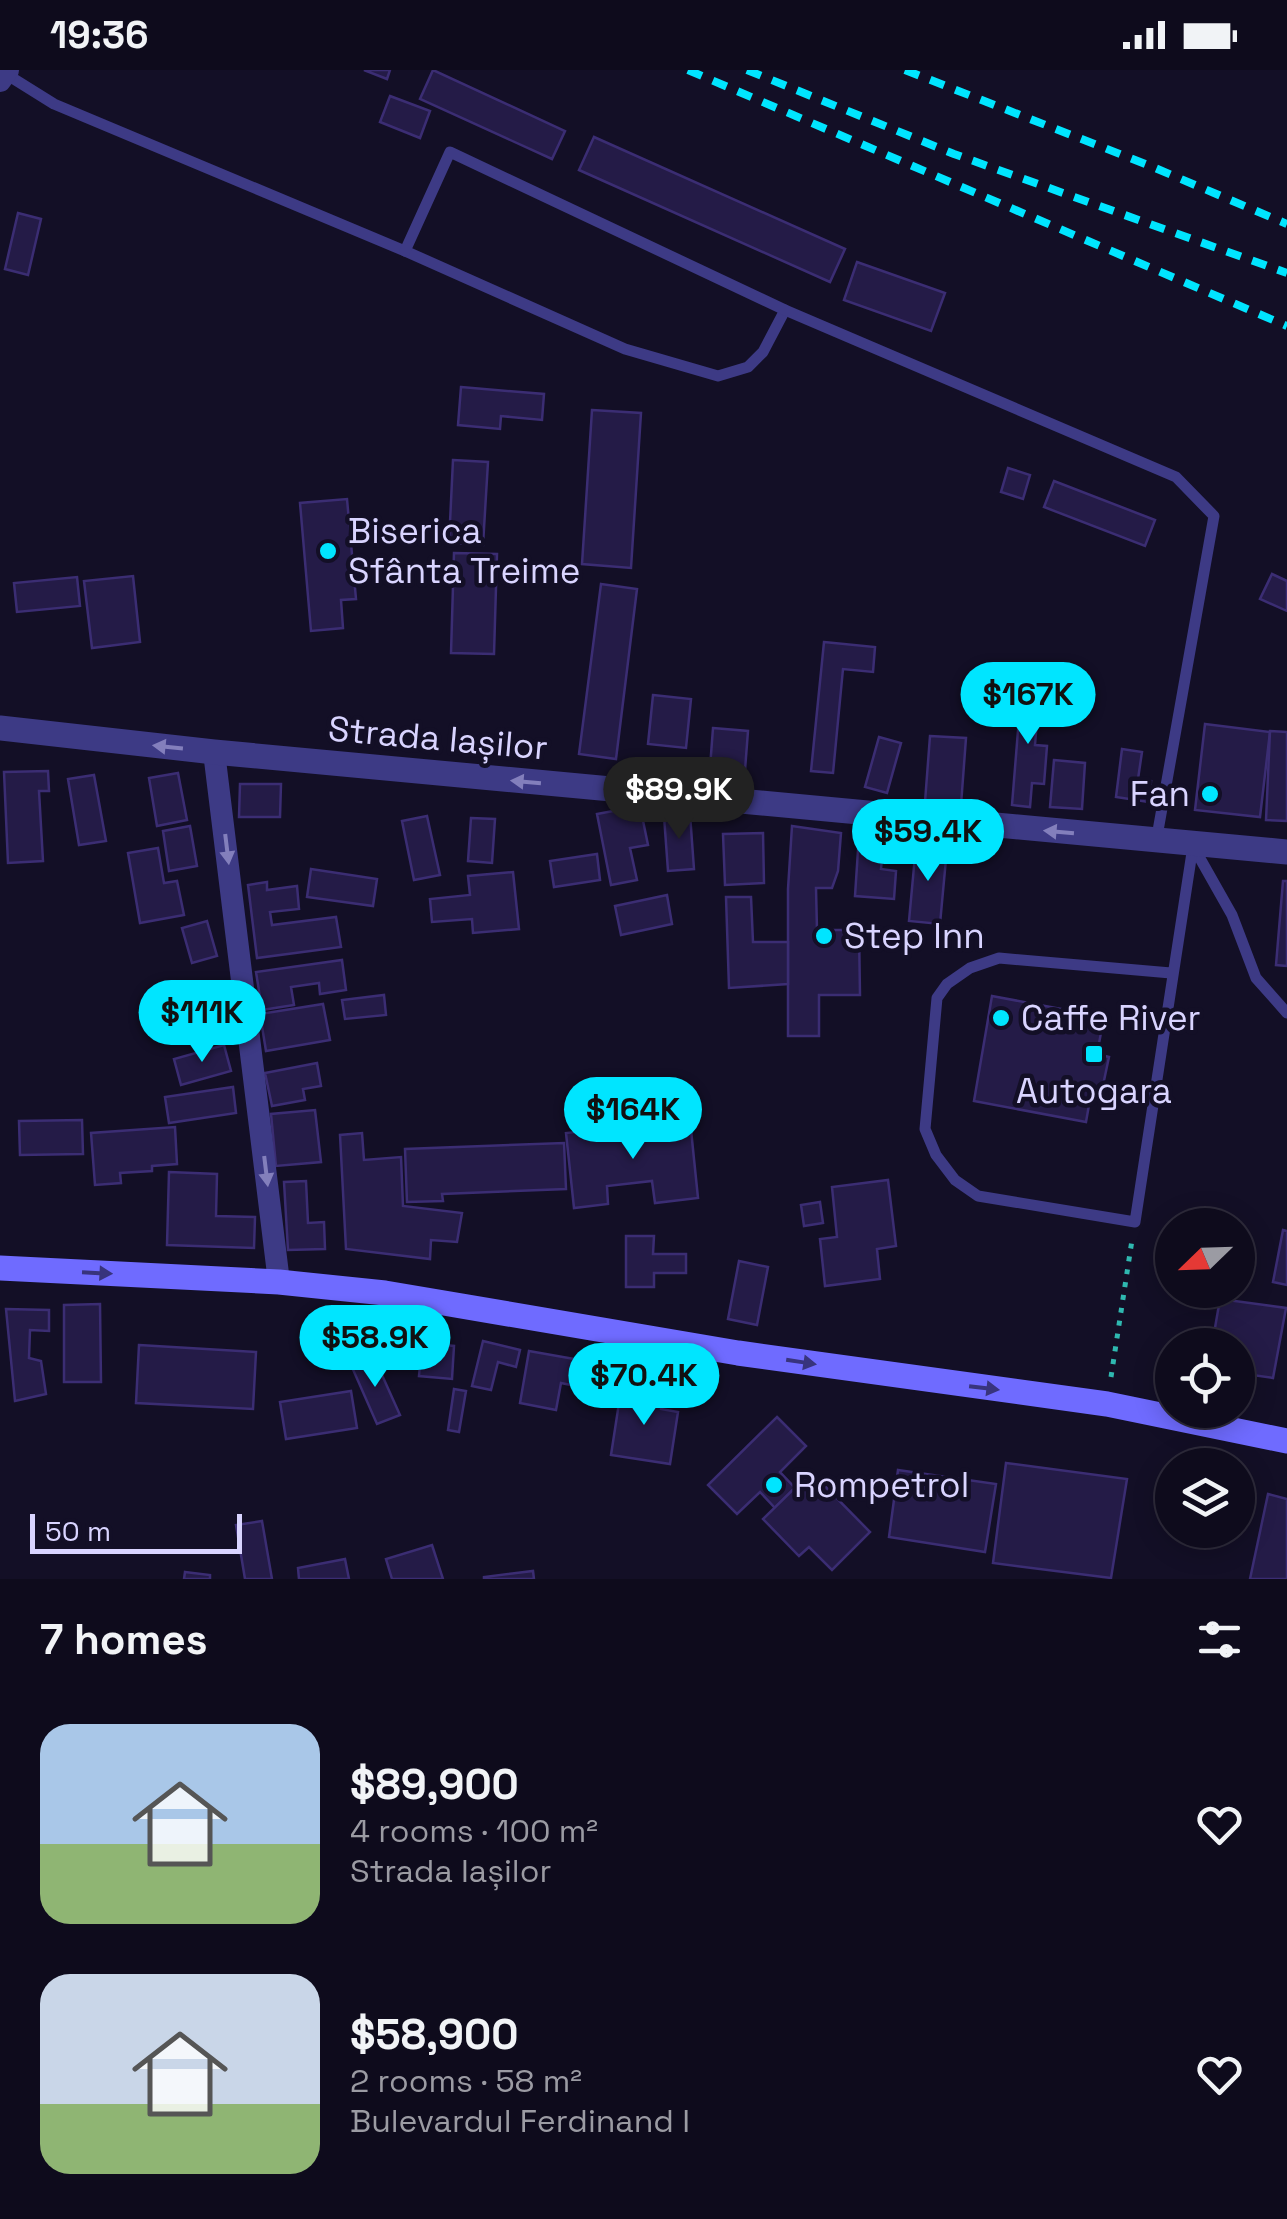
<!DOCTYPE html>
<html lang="en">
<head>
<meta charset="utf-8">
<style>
  body { margin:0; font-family:"Space Grotesk",sans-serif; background:#1c1929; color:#f1f3f6; height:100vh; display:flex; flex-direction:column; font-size:38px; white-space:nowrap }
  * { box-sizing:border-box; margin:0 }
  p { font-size:32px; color:#9b9ba3 }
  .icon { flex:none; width:55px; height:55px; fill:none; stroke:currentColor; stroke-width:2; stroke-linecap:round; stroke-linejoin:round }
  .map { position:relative; height:1509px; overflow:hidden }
  .panel { display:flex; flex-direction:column; background:#0e0b1c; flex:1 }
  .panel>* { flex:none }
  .needle { width:65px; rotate:247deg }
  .tools { position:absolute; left:1155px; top:1138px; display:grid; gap:20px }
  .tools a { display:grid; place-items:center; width:100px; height:100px; border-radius:50%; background:#0e0b1c; box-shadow:0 5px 25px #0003,0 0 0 2px #2e2b3b; font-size:50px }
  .scale { position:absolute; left:30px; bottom:25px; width:212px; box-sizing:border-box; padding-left:10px; border:5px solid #d9d4ff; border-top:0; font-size:28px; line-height:35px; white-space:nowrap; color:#d9d4ff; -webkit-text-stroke:8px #130f26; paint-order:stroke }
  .price { position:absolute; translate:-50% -85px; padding:0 22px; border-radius:35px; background:#00e5ff; color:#111; font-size:32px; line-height:65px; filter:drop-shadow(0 2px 5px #0008) }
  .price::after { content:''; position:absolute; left:50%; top:60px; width:30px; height:22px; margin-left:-15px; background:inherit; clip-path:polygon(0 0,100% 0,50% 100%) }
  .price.on { background:#222; color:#fff }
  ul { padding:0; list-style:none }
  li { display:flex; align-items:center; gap:30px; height:250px; padding:0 40px }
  li span { display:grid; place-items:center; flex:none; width:280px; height:200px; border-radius:30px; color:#555 }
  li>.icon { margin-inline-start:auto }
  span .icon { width:120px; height:120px; fill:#fffc; stroke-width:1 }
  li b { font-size:42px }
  h2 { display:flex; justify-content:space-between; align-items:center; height:120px; padding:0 40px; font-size:42px }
  .status { display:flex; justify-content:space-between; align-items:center; height:70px; padding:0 50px; background:#0e0b1c; direction:ltr }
  .status svg { height:28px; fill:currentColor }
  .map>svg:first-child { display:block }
</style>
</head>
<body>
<div class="status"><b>19:36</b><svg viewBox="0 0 49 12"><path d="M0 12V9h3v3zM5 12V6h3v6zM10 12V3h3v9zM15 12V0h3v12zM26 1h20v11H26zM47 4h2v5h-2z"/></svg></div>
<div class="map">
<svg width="1287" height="1509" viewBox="0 0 1287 1509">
  <rect width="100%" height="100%" fill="#130f26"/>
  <g fill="#241b47" stroke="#3b2d73" stroke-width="2.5">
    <polygon points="364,0 390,0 387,9"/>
    <polygon points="433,0 565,61 552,89 420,29"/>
    <polygon points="390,26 430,41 420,68 380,52"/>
    <polygon points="594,67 845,179 830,212 579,100"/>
    <polygon points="18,143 41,149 28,205 5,199"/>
    <polygon points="857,192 945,223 931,261 844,230"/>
    <polygon points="461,317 544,324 542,350 501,346 500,359 458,355"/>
    <polygon points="592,340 641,343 631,498 582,494"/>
    <polygon points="453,390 488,392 483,475 449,473"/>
    <polygon points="1008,398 1030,405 1023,429 1001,422"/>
    <polygon points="1054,411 1155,450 1145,476 1044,437"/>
    <polygon points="347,429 356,529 341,530 343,558 311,561 300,433"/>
    <polygon points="454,483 497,484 494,584 451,583"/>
    <polygon points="1272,504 1287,511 1287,541 1260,529"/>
    <polygon points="133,506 140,572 92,578 84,511"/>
    <polygon points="77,507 80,536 17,542 14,513"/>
    <polygon points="601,514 637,519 616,689 579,684"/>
    <polygon points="824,572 875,577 873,602 843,599 833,703 811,701"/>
    <polygon points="1022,611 1040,613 1035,675 1047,676 1044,714 1032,713 1030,737 1012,735"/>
    <polygon points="653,625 691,629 686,678 648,674"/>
    <polygon points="1205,654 1270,662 1260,747 1195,740"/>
    <polygon points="713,658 748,661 745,700 710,698"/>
    <polygon points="1270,661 1287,662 1287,751 1266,750"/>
    <polygon points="930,666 966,668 961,735 925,732"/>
    <polygon points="879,667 901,673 887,723 865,717"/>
    <polygon points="1122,679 1142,682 1138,709 1151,711 1149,732 1116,727"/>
    <polygon points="1054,690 1085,693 1082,739 1050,737"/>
    <polygon points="48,701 49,721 39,721 43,791 8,793 4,702"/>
    <polygon points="178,703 187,750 157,756 149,708"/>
    <polygon points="94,705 106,771 79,775 68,709"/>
    <polygon points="240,714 281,714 280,747 239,747"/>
    <polygon points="640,736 648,775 630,778 637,810 611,815 597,744"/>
    <polygon points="690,744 694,799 668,801 664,746"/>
    <polygon points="427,746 440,805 414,810 402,751"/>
    <polygon points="471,748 495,749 492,793 468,791"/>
    <polygon points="190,756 197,796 169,801 163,761"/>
    <polygon points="792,756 841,763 838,801 832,818 816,818 817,860 859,860 860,925 819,925 819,966 788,966 788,819"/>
    <polygon points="763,763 764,813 725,815 723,764"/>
    <polygon points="859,765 884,768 881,799 896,801 894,829 855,826"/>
    <polygon points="916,775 947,778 940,854 909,851"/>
    <polygon points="158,778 164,813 177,811 184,845 140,853 128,783"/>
    <polygon points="597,784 600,810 554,817 550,791"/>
    <polygon points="311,799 377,809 373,836 307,827"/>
    <polygon points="513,802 519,859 473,863 472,849 432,852 430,829 470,825 468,806"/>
    <polygon points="1283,811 1287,811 1287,896 1276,895"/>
    <polygon points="267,812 267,820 297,816 299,839 270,842 272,855 336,847 341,877 257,888 248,815"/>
    <polygon points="667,825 672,854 621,865 615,836"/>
    <polygon points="726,827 751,827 753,872 788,872 788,914 729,918"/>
    <polygon points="207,851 217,886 192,893 182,858"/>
    <polygon points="342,890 346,920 320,924 319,913 291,917 294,935 262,940 256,902"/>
    <polygon points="197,921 198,929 212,926 217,950 169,961 161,929"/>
    <polygon points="384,925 386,945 345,949 342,930"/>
    <polygon points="992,926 1104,947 1097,984 1109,987 1102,1020 1092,1018 1086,1052 974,1031"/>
    <polygon points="323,934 330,970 266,981 260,944"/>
    <polygon points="224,975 231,1001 181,1015 174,989"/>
    <polygon points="317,993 321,1016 303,1019 305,1030 272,1036 265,1003"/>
    <polygon points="233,1017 236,1043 169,1053 165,1027"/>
    <polygon points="315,1040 321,1092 276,1096 271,1044"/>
    <polygon points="82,1050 83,1084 20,1085 19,1051"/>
    <polygon points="690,1050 698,1128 655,1133 652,1111 607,1116 608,1134 574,1138 566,1063"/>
    <polygon points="175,1057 177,1094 152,1096 152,1101 120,1103 121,1113 95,1115 91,1063"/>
    <polygon points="362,1063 364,1090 401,1087 403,1136 462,1143 457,1172 431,1170 430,1189 346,1179 340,1065"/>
    <polygon points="564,1073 566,1119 442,1124 443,1131 407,1132 405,1079"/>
    <polygon points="169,1102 217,1104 216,1146 255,1147 254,1178 167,1175"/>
    <polygon points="888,1110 896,1176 877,1179 880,1209 825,1216 820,1169 837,1167 832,1117"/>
    <polygon points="306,1111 308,1153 324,1152 325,1179 288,1180 284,1112"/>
    <polygon points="820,1132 823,1153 804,1156 801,1135"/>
    <polygon points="1283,1160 1287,1161 1287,1215 1273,1212"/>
    <polygon points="626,1166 654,1166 653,1184 686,1184 686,1203 654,1203 654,1217 626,1217"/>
    <polygon points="739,1191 768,1197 757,1255 728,1249"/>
    <polygon points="1220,1229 1286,1238 1273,1308 1238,1303 1238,1275 1212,1275"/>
    <polygon points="100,1234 101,1312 64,1312 64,1235"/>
    <polygon points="6,1239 49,1240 49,1261 30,1260 29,1288 41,1291 46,1324 15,1331"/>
    <polygon points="483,1271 520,1280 516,1297 498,1292 491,1320 472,1316"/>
    <polygon points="422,1273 454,1276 452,1309 419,1306"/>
    <polygon points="139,1275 256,1282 253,1339 136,1333"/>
    <polygon points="529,1281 580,1290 576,1316 561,1313 556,1340 520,1333"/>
    <polygon points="373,1285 400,1345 377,1354 351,1295"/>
    <polygon points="454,1319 466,1321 459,1362 448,1360"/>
    <polygon points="621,1320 663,1326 661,1339 678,1342 670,1394 611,1385"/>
    <polygon points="351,1321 357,1358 286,1369 280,1332"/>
    <polygon points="777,1347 806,1376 780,1402 795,1418 775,1438 760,1422 737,1444 708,1415"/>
    <polygon points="1006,1393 1127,1409 1111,1508 993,1493"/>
    <polygon points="898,1400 996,1414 985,1482 889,1467"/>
    <polygon points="811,1402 870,1462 832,1500 809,1477 799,1486 763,1449"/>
    <polygon points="1268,1424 1287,1429 1287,1509 1250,1509"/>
    <polygon points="262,1451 272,1509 245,1509 236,1455"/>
    <polygon points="432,1475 443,1509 392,1509 386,1489"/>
    <polygon points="345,1489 349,1509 299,1509 298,1498"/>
    <polygon points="533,1501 534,1509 484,1509 484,1507"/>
    <polygon points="185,1502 210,1505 210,1509 184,1509"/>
  </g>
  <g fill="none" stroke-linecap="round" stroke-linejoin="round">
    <polyline stroke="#2fb8b0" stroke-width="5" stroke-dasharray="5 8" stroke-linecap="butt" points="1111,1307 1132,1170"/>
    <g stroke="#3d3a85" stroke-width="11">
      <polyline points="6,4 54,34 405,181 625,279 718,306 748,297 763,282 785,240"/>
      <polyline points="405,181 450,82 785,240 1176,407 1214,446 1156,772"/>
      <polyline points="1193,776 1232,845 1256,908 1287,943"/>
      <polyline points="1171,903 999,888 970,898 947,914 937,928 925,1059 936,1085 955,1110 978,1126 1135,1152 1193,776"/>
    </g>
    <g stroke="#3d3a85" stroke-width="22">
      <polyline points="0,11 8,0"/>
      <polyline points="214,682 279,1212"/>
    </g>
    <polyline stroke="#3d3a85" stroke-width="25" points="0,658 214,682 1287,782"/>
    <polyline stroke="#6f6bff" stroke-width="25" points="0,1198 279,1212 385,1223 738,1283 1107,1334 1287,1371"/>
    <g stroke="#00e5ff" stroke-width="8" stroke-dasharray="15 12" stroke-linecap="butt">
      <polyline points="688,0 1287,256"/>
      <polyline points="747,0 954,84 1287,203"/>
      <polyline points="905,0 1148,95 1287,154"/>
    </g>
  </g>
  <defs><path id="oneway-solid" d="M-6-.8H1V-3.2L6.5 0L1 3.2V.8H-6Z" transform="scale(2.5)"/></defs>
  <g fill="#837fbc">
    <use href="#oneway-solid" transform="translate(168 677) rotate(-174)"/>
    <use href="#oneway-solid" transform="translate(526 712) rotate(-175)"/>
    <use href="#oneway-solid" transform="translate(1059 762) rotate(-175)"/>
    <use href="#oneway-solid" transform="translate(227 779) rotate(83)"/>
    <use href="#oneway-solid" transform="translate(266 1101) rotate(83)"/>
  </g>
  <g fill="#38347d">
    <use href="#oneway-solid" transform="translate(97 1203) rotate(3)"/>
    <use href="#oneway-solid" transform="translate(801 1292) rotate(9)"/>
    <use href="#oneway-solid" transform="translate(984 1318) rotate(7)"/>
  </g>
  <g fill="#00e5ff" stroke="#130f26" stroke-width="4">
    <circle cx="328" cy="481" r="10"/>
    <circle cx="1210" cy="724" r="10"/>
    <circle cx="824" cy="866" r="10"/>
    <circle cx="1001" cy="948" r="10"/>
    <rect x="1084" y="974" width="20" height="20" rx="5"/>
    <circle cx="774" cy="1415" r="10"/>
  </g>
  <g text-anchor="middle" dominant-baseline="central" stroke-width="9" stroke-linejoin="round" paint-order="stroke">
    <g font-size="35" fill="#d9d4ff" stroke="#130f26" text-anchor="start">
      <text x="348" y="461">Biserica<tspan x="348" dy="40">Sfânta Treime</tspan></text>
      <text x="1190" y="724" text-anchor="end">Fan</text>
      <text x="844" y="866">Step Inn</text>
      <text x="1021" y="948">Caffe River</text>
      <text x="1094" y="1021" text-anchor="middle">Autogara</text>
      <text x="794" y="1415">Rompetrol</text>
    </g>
    <g font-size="35" fill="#d9d4ff" stroke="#130f26">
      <text transform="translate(438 668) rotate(5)">Strada Iașilor</text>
    </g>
  </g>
</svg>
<div class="tools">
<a><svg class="needle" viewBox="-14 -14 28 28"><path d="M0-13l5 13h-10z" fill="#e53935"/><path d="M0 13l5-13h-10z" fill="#9b9ba3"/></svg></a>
<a><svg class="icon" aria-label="locate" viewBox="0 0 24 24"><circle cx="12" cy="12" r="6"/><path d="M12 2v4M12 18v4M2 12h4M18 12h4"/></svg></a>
<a><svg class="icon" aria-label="layers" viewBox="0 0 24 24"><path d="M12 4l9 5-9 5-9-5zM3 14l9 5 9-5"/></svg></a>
</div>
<div class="scale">50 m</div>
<b class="price" style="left:1028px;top:677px">$167K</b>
<b class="price on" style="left:679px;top:772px">$89.9K</b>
<b class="price" style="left:928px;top:814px">$59.4K</b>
<b class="price" style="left:202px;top:995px">$111K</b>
<b class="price" style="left:633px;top:1092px">$164K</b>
<b class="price" style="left:375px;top:1320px">$58.9K</b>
<b class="price" style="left:644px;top:1358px">$70.4K</b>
</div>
<section class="panel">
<h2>7 homes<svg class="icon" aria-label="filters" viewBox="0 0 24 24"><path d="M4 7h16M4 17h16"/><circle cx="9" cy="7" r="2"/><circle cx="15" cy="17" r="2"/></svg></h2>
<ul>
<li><span style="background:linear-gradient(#a9c7e8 60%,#8fb573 0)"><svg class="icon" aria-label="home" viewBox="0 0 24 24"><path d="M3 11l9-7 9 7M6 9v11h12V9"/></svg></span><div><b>$89,900</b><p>4 rooms · 100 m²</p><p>Strada Iașilor</p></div><svg class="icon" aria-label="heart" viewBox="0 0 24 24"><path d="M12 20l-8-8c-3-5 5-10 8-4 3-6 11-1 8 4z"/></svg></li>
<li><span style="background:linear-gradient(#c9d6e8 65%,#8fb573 0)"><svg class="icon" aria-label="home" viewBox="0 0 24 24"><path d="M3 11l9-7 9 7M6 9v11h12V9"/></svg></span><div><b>$58,900</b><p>2 rooms · 58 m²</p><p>Bulevardul Ferdinand I</p></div><svg class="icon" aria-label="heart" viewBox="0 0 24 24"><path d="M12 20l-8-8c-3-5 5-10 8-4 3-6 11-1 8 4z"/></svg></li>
</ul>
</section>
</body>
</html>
